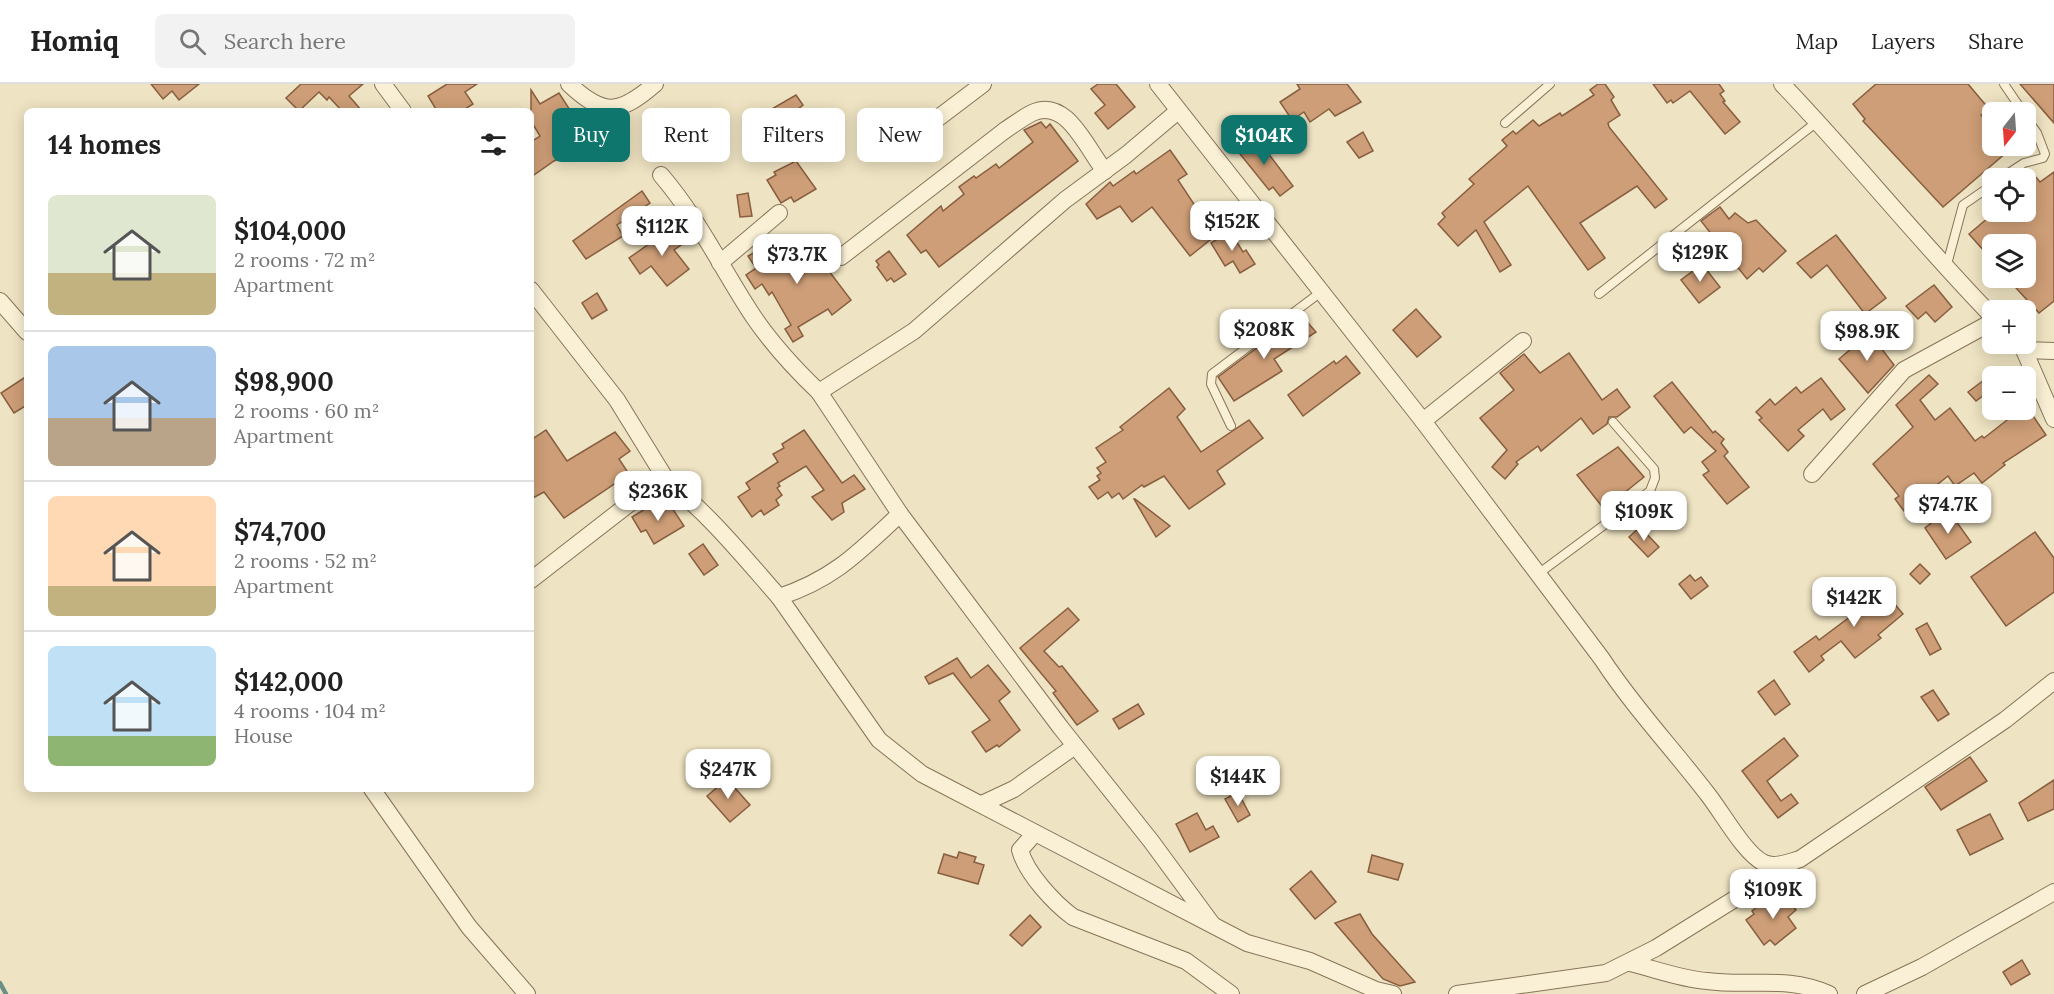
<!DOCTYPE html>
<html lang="en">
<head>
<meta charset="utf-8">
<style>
  body { margin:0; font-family:Lora,serif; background:#f2f2f2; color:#222; height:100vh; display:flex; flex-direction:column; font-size:22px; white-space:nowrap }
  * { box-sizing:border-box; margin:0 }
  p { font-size:20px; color:#767676 }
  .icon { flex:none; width:33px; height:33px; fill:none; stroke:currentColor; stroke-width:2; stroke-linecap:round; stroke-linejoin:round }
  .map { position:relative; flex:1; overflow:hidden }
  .side { position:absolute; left:24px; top:24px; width:510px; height:684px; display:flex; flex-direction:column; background:#fff; border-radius:9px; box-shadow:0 3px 15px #0003 }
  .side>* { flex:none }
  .hud { position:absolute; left:552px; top:24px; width:570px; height:54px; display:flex; gap:12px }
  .needle { width:39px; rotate:197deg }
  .controls { position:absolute; left:1982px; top:18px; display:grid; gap:12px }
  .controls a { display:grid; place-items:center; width:54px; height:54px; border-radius:9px; background:#fff; box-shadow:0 3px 15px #0003; font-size:30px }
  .price { position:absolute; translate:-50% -51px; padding:0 14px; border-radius:12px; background:#fff; color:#222; font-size:20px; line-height:39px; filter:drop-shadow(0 2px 3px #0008) }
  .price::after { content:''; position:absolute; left:50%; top:36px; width:18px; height:14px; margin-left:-9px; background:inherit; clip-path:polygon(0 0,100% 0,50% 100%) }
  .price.current { background:#0f766e; color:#fff }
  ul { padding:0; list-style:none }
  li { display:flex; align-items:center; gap:18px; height:150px; padding:0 24px }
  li+li { border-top:2px solid #e0e0e0 }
  li span { display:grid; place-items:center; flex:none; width:168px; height:120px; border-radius:9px; color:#555 }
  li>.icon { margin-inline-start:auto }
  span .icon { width:72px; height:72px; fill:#fffc; stroke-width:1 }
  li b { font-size:26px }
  h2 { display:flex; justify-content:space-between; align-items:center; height:72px; padding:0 24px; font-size:26px }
  .tag { padding:0 21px; border-radius:9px; background:#fff; box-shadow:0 3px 15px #0003; font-size:21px; line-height:54px }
  .tag.current { background:#0f766e; color:#fff }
  header { display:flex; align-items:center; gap:36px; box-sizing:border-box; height:84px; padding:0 30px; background:#fff; border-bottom:2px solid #e0e0e0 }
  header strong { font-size:28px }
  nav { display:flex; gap:33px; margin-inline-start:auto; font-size:21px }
  .search { width:420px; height:54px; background:#f2f2f2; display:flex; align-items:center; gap:15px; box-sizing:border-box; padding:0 21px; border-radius:9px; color:#767676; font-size:22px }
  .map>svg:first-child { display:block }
</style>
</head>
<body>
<header>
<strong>Homiq</strong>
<div class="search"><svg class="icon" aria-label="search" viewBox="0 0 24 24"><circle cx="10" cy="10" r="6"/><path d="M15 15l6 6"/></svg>Search here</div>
<nav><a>Map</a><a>Layers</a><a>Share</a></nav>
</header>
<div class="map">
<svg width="2054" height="910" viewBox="0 0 2054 910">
  <rect width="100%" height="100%" fill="#eee3c2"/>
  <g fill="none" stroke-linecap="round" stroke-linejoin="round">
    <polyline stroke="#6b8f87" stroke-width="4.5" points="0,899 6,910"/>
  </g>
  <g fill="#cd9e77" stroke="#875e3f" stroke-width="1.5">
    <polygon points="151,0 199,0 179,16 172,7 163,15"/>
    <polygon points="301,0 363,0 349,12 362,27 342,27 329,13 327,16 319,8 299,27 286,14"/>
    <polygon points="447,0 477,0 465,8 473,20 462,27 437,27 428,12"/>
    <polygon points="1098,0 1116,0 1135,23 1108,45 1095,29 1105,21 1091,5"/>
    <polygon points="1297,0 1347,0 1361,18 1335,32 1329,25 1310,38 1304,28 1292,36 1280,18 1300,5"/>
    <polygon points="1598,0 1605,0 1614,13 1611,16 1620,31 1608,39 1609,43 1667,115 1655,124 1637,102 1580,139 1605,174 1588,186 1528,102 1484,138 1511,181 1500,188 1476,146 1458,162 1438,140 1445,133 1442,129 1474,100 1469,95 1507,62 1502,56 1513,47 1516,50 1533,36 1539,42 1560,29 1562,32 1594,11 1590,6"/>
    <polygon points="1653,0 1719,0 1724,7 1720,10 1725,17 1723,18 1740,38 1725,50 1690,7 1673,19 1671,16 1667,19"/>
    <polygon points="1876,0 1968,0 1989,25 1981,31 1992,44 1992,62 2014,62 1943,123 1863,37 1865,35 1853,20"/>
    <polygon points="2020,0 2054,0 2054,39"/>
    <polygon points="531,6 540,20 559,9 570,26 567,27 584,47 590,62 554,77 531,93 531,58 540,52 531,37"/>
    <polygon points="796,11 803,21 788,33 793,40 777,50 763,30"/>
    <polygon points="1041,38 1046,44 1050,40 1078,77 939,183 926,166 921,169 907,151 941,122 943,127 964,110 959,103 974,92 976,94 996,80 999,84 1033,58 1024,46"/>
    <polygon points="1363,48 1373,67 1359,74 1347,58"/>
    <polygon points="1255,52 1293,102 1280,112 1273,103 1269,106 1236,65"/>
    <polygon points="1170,66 1187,90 1178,96 1215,152 1190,172 1152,123 1132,138 1120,122 1097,135 1086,120 1110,98 1113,102 1134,87 1136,90"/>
    <polygon points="796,77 816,105 794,118 791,113 781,119 767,96 776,91 774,88"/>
    <polygon points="2054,88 2054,217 2039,229 2007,194 2025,194 2025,160 1992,160 1992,176 1969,150 1995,128 2025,128 2025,101 2035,92 2040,98"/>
    <polygon points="642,107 650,119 617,141 623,152 586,175 573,157"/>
    <polygon points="748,109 752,132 740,133 737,111"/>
    <polygon points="1720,123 1729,135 1735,129 1748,139 1756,136 1786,167 1763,188 1759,184 1747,195 1701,137"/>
    <polygon points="673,143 684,159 674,166 689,185 667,202 651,182 640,190 629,174"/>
    <polygon points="1230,147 1243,168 1246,166 1255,180 1240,189 1233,177 1225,182 1211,159"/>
    <polygon points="1836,151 1886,214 1865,230 1827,181 1811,194 1797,179"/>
    <polygon points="779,155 796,179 813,166 851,216 832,231 828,225 798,243 803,252 793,258 785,245 791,241 772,208 769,211 762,200 755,205 746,191 756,184 748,172"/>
    <polygon points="889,167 906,190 894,198 891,194 887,197 877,183 879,181 876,177"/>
    <polygon points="1702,180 1720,203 1699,219 1681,196"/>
    <polygon points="1934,201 1952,223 1935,238 1926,228 1918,235 1906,222"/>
    <polygon points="597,209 607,226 592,235 582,219"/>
    <polygon points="1416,225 1441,253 1417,273 1393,246"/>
    <polygon points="1301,231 1316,248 1274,275 1282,287 1234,317 1218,293"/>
    <polygon points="1868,247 1894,281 1868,309 1839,275 1852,264 1850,261"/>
    <polygon points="1569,269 1602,316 1617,305 1630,323 1617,333 1609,333 1607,340 1593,350 1581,334 1541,367 1538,362 1516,378 1518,380 1505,395 1492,383 1507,366 1480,334 1514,306 1500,289 1524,270 1540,289"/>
    <polygon points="1346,272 1360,289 1303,332 1288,311 1334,277 1336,280"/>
    <polygon points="1992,290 1992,305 1976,317 1968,308"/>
    <polygon points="1929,291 1938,300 1920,316 1935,336 1950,324 1975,357 1982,352 1984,354 2011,333 2005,326 2029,326 2046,351 2003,379 2005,381 1982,399 1974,389 1955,402 1948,392 1904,427 1895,415 1899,412 1873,380 1913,343 1896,321"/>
    <polygon points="27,292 27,321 14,329 1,309"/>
    <polygon points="1821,294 1845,325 1831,336 1823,325 1798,346 1804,352 1788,367 1759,336 1762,334 1756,328 1770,315 1775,321 1796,303 1801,309"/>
    <polygon points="1672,298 1713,349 1715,347 1724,355 1721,359 1728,368 1724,372 1749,403 1727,420 1703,391 1709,387 1702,378 1716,367 1691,343 1684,349 1654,312"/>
    <polygon points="1169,304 1185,325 1177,333 1201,368 1249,336 1263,354 1217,387 1225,400 1189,425 1164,392 1144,403 1142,401 1123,415 1119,409 1112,414 1108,408 1098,415 1089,403 1100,396 1097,392 1101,389 1097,384 1106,378 1096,364 1123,346 1120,343"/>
    <polygon points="546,346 567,377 615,348 630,367 619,375 629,390 564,434 544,408 531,415 531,356"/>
    <polygon points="804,346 842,399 854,391 865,405 842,419 844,428 832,436 812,413 824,406 806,382 778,399 780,402 777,404 782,411 776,416 779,421 764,431 761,426 752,433 738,413 750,405 746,399 778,378 773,370 784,364 782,360"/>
    <polygon points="1618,363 1644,393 1604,425 1577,391"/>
    <polygon points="1134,415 1135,415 1170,442 1156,453"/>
    <polygon points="658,417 663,425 670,421 684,442 654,460 646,446 641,448 632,433"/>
    <polygon points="1948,426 1971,458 1946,475 1925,444"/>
    <polygon points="1640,443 1659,463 1648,473 1629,453"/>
    <polygon points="2035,448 2054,474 2054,508 2006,542 1971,493"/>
    <polygon points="703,460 718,481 704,491 689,470"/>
    <polygon points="1920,480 1930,490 1920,500 1910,490"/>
    <polygon points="1690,491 1695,497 1701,493 1708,502 1691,515 1679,500"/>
    <polygon points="1865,499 1879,517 1887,511 1903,530 1878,551 1881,554 1855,574 1841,557 1821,572 1824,576 1809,588 1794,568 1816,552 1819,556 1855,529 1844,514"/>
    <polygon points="1068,524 1079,536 1044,567 1059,583 1062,582 1098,627 1077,641 1053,609 1056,607 1020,564"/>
    <polygon points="1927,539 1941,565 1930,571 1916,545"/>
    <polygon points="957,574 971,594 988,581 1010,608 999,617 1020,646 999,663 997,661 986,668 972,648 990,636 953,589 929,600 925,593"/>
    <polygon points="1774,596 1790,620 1775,631 1758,608"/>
    <polygon points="1933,606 1949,630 1938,637 1921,613"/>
    <polygon points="1138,620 1144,630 1119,645 1113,635"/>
    <polygon points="1784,654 1798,672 1767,697 1781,717 1791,710 1798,719 1778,734 1742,687"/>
    <polygon points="1970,673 1987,697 1941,726 1925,703"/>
    <polygon points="727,695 750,721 730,738 707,712"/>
    <polygon points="2054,696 2054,725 2028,737 2019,719"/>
    <polygon points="1238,708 1250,731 1238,738 1225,715"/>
    <polygon points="1197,729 1206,746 1213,742 1219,753 1190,768 1176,740"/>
    <polygon points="1990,730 2003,755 1970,771 1957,746"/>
    <polygon points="959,768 976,773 974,778 984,781 978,800 938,789 944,770 957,774"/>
    <polygon points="1372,771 1403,780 1398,796 1368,788"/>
    <polygon points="1311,787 1336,818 1315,835 1290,805"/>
    <polygon points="1784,811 1796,826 1788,833 1796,844 1775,861 1770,856 1764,861 1746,836 1754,830 1752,827 1768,814 1773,820"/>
    <polygon points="1360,830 1372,850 1415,898 1400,902 1383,895 1335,839"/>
    <polygon points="1030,831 1041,843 1022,862 1010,851"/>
    <polygon points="2022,876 2030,890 2011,901 2003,888"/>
  </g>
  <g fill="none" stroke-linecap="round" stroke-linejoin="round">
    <defs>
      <g id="lane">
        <polyline points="2004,0 2023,28"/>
        <polyline points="1505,39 1550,0"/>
        <polyline points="2001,94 2024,79 2043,74 2045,70 2037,49 2025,32"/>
        <polyline points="1946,184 1963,121 1992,101"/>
        <polyline points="1599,210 1818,37"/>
        <polyline points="1231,342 1211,300 1212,290 1321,208"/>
        <polyline points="1538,490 1650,407 1655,394 1654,385 1613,338"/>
      </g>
      <g id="street">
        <polyline points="383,0 403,27"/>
        <path d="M569,0C604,33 620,30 655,0"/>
        <path d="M1158,0L1423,337L1602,575C1634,624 1674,666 1709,712C1723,730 1745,770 1764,779C1775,784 1789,778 1800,775L2005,636L2054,597"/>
        <path d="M1782,0C1854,75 1919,157 1992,232"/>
        <polyline points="917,50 983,0"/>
        <path d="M661,91C698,134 722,185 753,232C772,260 796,286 819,308L914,247L1065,116L1126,71L1178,27"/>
        <path d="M841,173L1004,47C1013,41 1022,34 1032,29C1067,12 1087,66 1105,87"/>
        <polyline points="720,179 779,129"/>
        <polyline points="531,206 617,316 667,397"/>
        <polyline points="0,217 27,248"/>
        <polyline points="2018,260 2024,266 2054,267"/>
        <polyline points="2024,266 2054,335"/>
        <polyline points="1423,337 1523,257"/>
        <polyline points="1812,390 1904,286 1992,238"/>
        <polyline points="900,430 1061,644 1151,757 1212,840"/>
        <path d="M531,496L634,416L667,397C710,431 743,472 779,513C834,495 859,468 900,430L819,308"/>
        <polyline points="779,513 879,656 922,690 1247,859 1310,877 1376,906 1393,910"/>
        <polyline points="372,705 469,843 527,910"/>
        <polyline points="982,720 1014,705 1075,662"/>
        <path d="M1035,749L1020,766C1026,789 1054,819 1073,833L1186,877L1231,910"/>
        <path d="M1630,879C1655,885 1681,895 1707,897C1752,903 1785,891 1829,910"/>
        <polyline points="1457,910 1606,889 1656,864 1791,780"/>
        <polyline points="1865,910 1922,883 2054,808"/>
      </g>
    </defs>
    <use href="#lane" stroke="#887459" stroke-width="10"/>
    <use href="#street" stroke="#887459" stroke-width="18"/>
    <use href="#lane" stroke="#f9f0d5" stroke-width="8"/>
    <use href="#street" stroke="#f9f0d5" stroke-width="16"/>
  </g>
</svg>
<div class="controls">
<a><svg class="needle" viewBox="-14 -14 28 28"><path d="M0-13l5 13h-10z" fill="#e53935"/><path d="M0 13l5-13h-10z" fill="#767676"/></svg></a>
<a><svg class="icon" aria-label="locate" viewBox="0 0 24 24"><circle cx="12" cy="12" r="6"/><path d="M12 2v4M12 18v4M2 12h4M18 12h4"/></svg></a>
<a><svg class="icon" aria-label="layers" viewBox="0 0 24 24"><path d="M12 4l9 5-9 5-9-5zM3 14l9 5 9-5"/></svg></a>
<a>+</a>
<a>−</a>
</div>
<b class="price current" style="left:1264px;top:82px">$104K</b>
<b class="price" style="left:1232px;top:168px">$152K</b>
<b class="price" style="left:662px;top:173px">$112K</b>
<b class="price" style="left:1700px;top:199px">$129K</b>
<b class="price" style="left:797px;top:201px">$73.7K</b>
<b class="price" style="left:1264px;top:276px">$208K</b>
<b class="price" style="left:1867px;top:278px">$98.9K</b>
<b class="price" style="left:658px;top:438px">$236K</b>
<b class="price" style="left:1948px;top:451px">$74.7K</b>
<b class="price" style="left:1644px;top:458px">$109K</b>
<b class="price" style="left:1854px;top:544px">$142K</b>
<b class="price" style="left:728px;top:716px">$247K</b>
<b class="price" style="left:1238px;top:723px">$144K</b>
<b class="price" style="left:1773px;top:836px">$109K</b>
<div class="hud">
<a class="tag current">Buy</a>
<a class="tag">Rent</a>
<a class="tag">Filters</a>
<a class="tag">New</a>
</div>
<section class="side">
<h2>14 homes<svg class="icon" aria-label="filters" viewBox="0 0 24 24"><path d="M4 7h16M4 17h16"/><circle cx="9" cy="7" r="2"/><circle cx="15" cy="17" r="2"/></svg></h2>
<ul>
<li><span style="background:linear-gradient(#dfe7d0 65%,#c2b280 0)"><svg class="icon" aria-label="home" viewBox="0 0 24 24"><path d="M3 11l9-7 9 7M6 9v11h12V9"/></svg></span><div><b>$104,000</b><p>2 rooms · 72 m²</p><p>Apartment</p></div></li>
<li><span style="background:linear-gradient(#a9c7e8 60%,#b9a48a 0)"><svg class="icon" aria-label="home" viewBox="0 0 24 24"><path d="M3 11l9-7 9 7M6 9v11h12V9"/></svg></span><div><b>$98,900</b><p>2 rooms · 60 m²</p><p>Apartment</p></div></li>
<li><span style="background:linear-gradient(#ffd9b3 75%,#c2b280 0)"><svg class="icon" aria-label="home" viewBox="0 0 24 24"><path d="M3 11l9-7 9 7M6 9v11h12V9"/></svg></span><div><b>$74,700</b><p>2 rooms · 52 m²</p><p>Apartment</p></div></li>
<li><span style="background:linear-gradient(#bfe0f5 75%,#8fb573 0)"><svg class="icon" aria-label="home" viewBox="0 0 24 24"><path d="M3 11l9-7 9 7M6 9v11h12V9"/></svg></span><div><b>$142,000</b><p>4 rooms · 104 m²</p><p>House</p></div></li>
</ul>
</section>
</div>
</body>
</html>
